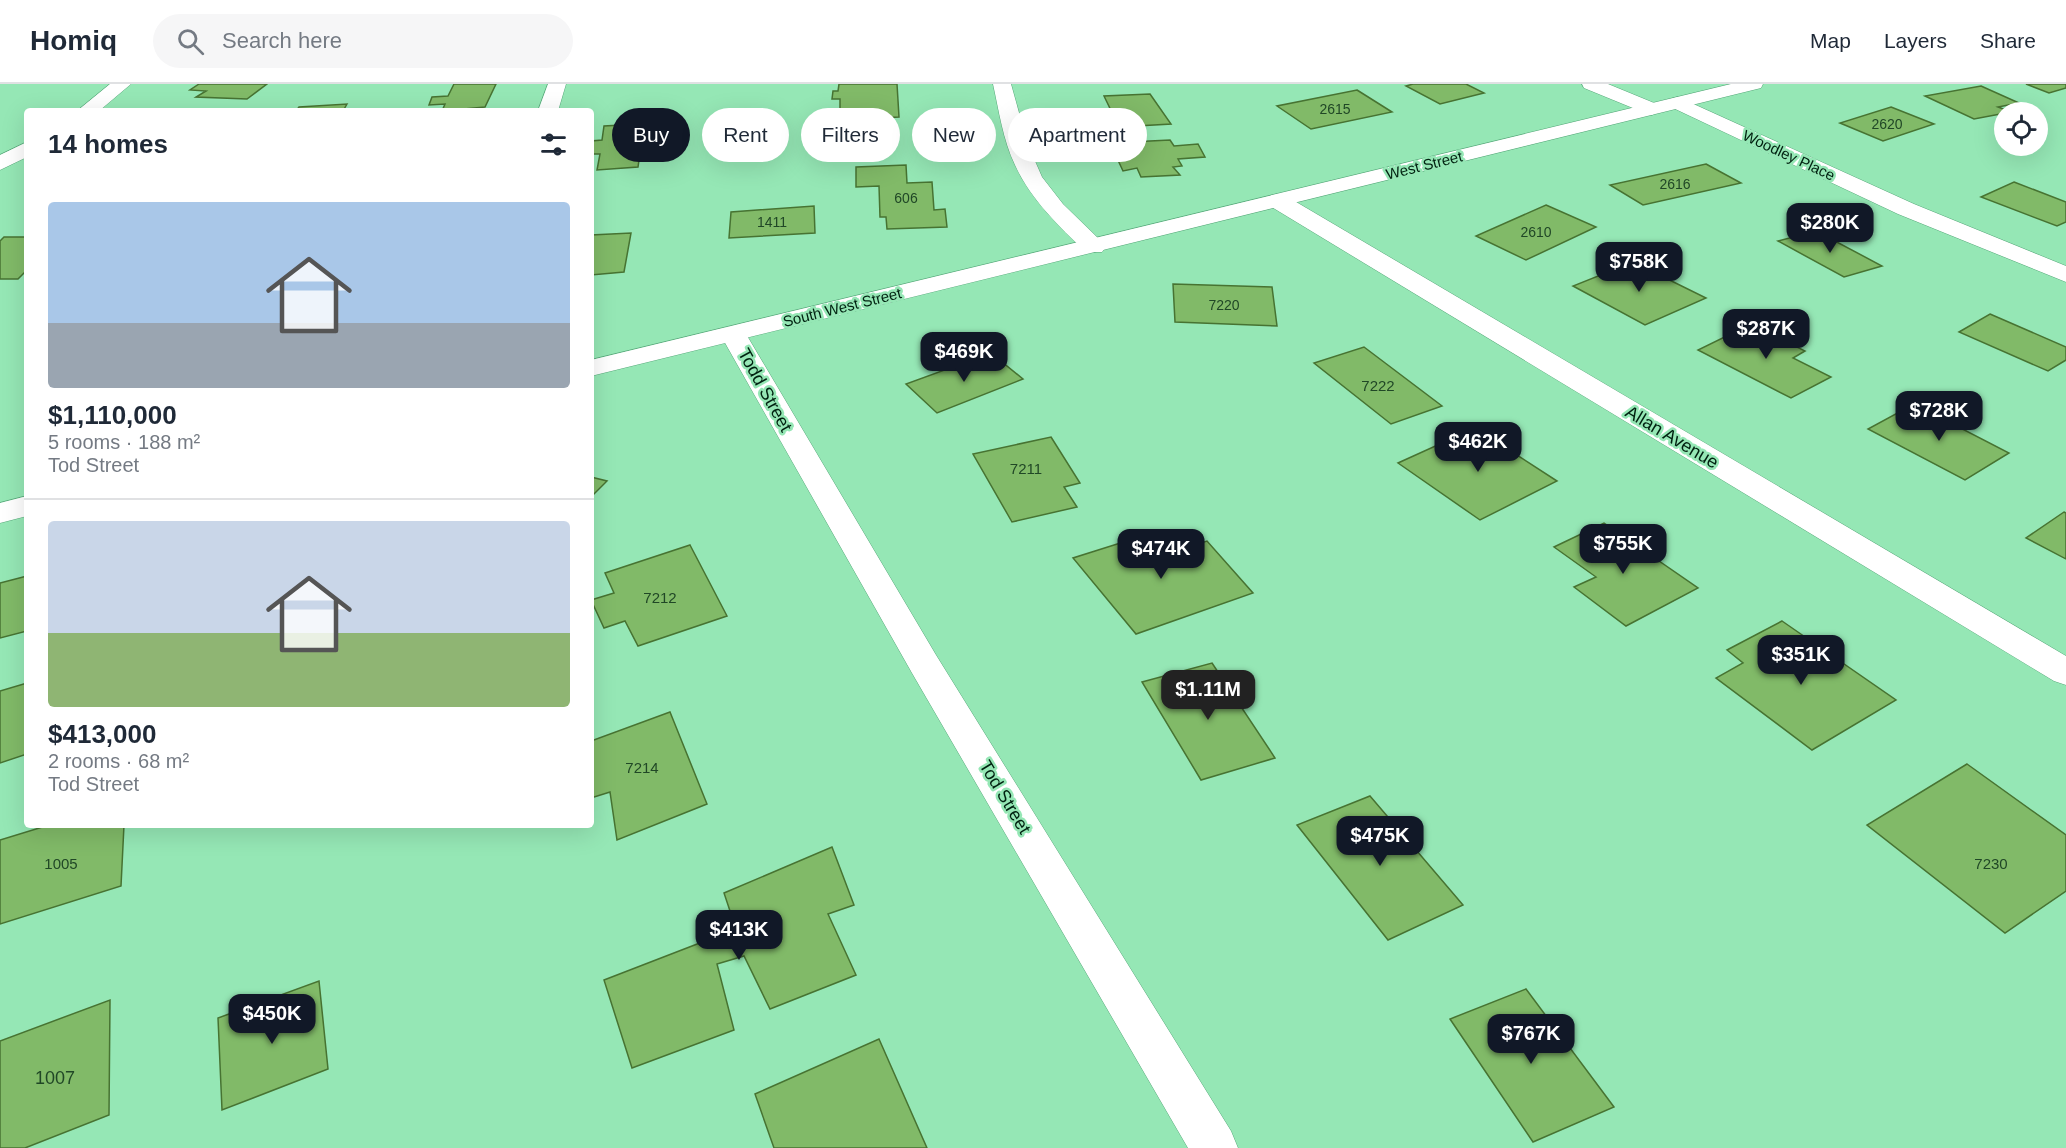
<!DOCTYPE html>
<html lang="en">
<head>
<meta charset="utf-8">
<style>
  body { margin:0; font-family:Arial,sans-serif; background:#f6f6f7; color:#1f2937; height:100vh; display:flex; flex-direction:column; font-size:22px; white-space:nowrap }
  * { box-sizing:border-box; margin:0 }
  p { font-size:20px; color:#747a83 }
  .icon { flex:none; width:33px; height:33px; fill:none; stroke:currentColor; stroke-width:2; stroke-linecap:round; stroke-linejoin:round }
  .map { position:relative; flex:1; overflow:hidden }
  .drawer { position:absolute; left:24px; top:24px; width:570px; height:720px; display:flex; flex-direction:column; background:#fff; border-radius:6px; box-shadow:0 6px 24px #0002 }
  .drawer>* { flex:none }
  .hud { position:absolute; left:612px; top:24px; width:570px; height:54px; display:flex; gap:12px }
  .controls { position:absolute; left:1994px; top:18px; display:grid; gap:12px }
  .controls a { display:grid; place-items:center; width:54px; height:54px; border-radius:50%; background:#fff; box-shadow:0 6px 24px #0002; font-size:30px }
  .price { position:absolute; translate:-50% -51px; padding:0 14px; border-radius:12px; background:#111827; color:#fff; font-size:20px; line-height:39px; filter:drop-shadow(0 2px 3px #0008) }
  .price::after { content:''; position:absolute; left:50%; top:36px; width:18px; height:14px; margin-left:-9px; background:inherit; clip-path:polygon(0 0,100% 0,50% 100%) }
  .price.selected { background:#222; color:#fff }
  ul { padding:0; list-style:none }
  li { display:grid; align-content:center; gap:12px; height:318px; padding:0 24px }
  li+li { border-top:2px solid #e0e1e3 }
  li span { display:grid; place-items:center; height:186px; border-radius:6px; color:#555 }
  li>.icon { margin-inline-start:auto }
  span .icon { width:108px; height:108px; fill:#fffc; stroke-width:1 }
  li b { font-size:26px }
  h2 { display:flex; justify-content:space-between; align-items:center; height:72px; padding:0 24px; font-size:26px }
  .pill { padding:0 21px; border-radius:27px; background:#fff; box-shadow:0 6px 24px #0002; font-size:21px; line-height:54px }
  .pill.selected { background:#111827; color:#fff }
  header { display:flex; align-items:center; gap:36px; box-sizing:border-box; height:84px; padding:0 30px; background:#fff; border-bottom:2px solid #e0e1e3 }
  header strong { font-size:28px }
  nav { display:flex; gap:33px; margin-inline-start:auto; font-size:21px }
  .search { width:420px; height:54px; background:#f6f6f7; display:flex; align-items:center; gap:15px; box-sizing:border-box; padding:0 21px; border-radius:33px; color:#747a83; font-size:22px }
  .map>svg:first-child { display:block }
</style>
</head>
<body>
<header>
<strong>Homiq</strong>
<div class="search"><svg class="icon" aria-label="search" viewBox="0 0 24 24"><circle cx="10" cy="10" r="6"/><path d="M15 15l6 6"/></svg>Search here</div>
<nav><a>Map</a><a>Layers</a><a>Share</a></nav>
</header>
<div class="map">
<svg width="2066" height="1064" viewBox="0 0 2066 1064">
  <rect width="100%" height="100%" fill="#95e7b5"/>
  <g fill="#81ba68" stroke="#477332" stroke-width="1.5">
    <polygon points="199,0 267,0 247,15 196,13 206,7 190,6"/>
    <polygon points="454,0 496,0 485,23 442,27 445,20 429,21 432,13 448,12"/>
    <polygon points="839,0 897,0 899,33 840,36 840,15 832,15 833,7 838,7"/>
    <polygon points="1413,0 1466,0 1484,9 1440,20 1406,2"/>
    <polygon points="2026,0 2066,0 2066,4 2049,9"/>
    <polygon points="1981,2 2019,19 1998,23 2011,28 1974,35 1925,12"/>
    <polygon points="1357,6 1392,28 1311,45 1277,22"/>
    <polygon points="1150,10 1171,40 1119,43 1104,12"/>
    <polygon points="347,20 343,27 296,27 299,23"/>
    <polygon points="1891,23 1934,40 1883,57 1840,39"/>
    <polygon points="658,39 655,54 642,55 638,83 597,86 600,70 591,70 591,57 602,56 604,42"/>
    <polygon points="1170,56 1174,62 1198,60 1205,73 1178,75 1182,82 1173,83 1180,91 1141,93 1137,84 1123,87 1110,59"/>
    <polygon points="1706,80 1741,99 1643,121 1610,101"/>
    <polygon points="906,81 907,99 932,98 934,126 945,125 947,143 887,145 886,133 880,133 879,102 856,103 856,83"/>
    <polygon points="2014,98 2066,118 2066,138 2057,142 1981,113"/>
    <polygon points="1546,121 1596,143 1526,176 1476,152"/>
    <polygon points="814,122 815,149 729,154 731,128"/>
    <polygon points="1816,147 1882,182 1844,193 1778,157"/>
    <polygon points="631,149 624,188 591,191 591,151"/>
    <polygon points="4,153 27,153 27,186 18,195 0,195 0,157"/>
    <polygon points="1633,178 1706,214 1645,241 1573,202"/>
    <polygon points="1173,200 1272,203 1277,242 1175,238"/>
    <polygon points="1990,230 2066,263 2066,276 2048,287 1959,248"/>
    <polygon points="1751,240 1805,267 1793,274 1831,293 1791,314 1698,266"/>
    <polygon points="1364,263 1442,322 1391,340 1314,279"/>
    <polygon points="991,269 1023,295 937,329 906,300"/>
    <polygon points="1914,320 2009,369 1965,396 1868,345"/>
    <polygon points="1475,344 1557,397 1480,436 1398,379"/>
    <polygon points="1051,353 1080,399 1064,403 1077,423 1012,438 973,370"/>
    <polygon points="591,393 607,397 591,413"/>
    <polygon points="2064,428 2066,429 2066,475 2026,454"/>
    <polygon points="1604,439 1698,504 1626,542 1574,503 1596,493 1554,463"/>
    <polygon points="1155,448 1173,468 1207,457 1253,509 1136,550 1073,474"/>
    <polygon points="690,461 727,532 638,562 625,537 604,544 591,516 614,509 605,489"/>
    <polygon points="27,492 27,547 0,554 0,499"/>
    <polygon points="1782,537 1896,616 1812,666 1716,594 1743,579 1727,566"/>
    <polygon points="1212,579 1275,674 1201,696 1142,598"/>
    <polygon points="27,599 27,670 0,679 0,607"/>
    <polygon points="670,628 707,720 617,756 610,708 591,714 591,657"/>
    <polygon points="1967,680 2066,751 2066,807 2005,849 1867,741"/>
    <polygon points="1370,712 1463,821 1388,856 1297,741"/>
    <polygon points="49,741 124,741 121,802 0,840 0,756"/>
    <polygon points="832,763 854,821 828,830 856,891 770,925 744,872 717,880 734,946 632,984 604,896 736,845 724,809"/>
    <polygon points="319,897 328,985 222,1026 218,934"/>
    <polygon points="1526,905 1614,1023 1533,1058 1450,935"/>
    <polygon points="110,916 109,1031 25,1064 0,1064 0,957"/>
    <polygon points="879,955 927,1064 774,1064 755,1010"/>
  </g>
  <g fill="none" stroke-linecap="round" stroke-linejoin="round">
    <defs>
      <g id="street">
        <polygon points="110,0 131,0 99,27 77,27"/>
        <polygon points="548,0 566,0 558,27 538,27"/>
        <path d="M993,0H1011L1028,61L1042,93L1063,120L1102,158L1106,163L1102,168H1086C1059,142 1031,116 1015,81C1003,56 999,27 993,0Z"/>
        <polygon points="1582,0 1608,0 1659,21 1662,25 1652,31 1645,29 1584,4"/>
        <polygon points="1678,13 1914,120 2066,182 2066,198 1898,130 1671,23 1668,19 1671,15"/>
        <polygon points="27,58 27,73 0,86 0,71"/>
        <polygon points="1278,110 1286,112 2066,572 2066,601 2054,597 1270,122 1267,117 1270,112"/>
        <polygon points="733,242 742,245 746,250 936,571 1231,1047 1238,1064 1188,1064 912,589 720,250 724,245"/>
      </g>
      <g id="secondary">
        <polygon points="1731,0 1763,0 1761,4 591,292 591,276"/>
        <polygon points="27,412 27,432 0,439 0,419"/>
      </g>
    </defs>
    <use href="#street" stroke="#56a779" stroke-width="1"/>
    <use href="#secondary" stroke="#56a779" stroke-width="1"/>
    <use href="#street" fill="#fff" fill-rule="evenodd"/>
    <use href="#secondary" fill="#fff" fill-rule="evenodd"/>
  </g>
  <g text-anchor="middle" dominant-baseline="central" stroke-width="5" stroke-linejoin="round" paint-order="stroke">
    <g font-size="14" fill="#204726">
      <text x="1335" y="25">2615</text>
      <text x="1887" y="40">2620</text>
      <text x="1675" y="100">2616</text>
      <text x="906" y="114">606</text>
      <text x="772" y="138">1411</text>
      <text x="1536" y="148">2610</text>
      <text x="1224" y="221">7220</text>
    </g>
    <g font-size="15" fill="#002110" stroke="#95e7b5">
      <text transform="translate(1789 71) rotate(25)">Woodley Place</text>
      <text transform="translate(1424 81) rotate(-14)">West Street</text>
      <text transform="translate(842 223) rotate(-14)">South West Street</text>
    </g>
    <g font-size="15" fill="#204726">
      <text x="1378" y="301">7222</text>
      <text x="1026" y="384">7211</text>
      <text x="660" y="513">7212</text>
      <text x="642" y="683">7214</text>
      <text x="61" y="779">1005</text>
      <text x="1991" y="779">7230</text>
    </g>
    <g font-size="18" fill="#002110" stroke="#95e7b5">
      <text transform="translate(765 306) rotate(61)">Todd Street</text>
      <text transform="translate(1672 353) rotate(31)">Allan Avenue</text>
      <text transform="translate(1005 713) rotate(59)">Tod Street</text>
    </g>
    <g font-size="18" fill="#204726">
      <text x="55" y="994">1007</text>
    </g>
  </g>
</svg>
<div class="controls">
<a><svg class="icon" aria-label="locate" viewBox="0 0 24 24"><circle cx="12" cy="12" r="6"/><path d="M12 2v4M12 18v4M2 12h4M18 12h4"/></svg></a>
</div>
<b class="price" style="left:1830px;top:170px">$280K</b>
<b class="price" style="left:1639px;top:209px">$758K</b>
<b class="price" style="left:1766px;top:276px">$287K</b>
<b class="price" style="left:964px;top:299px">$469K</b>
<b class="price" style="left:1939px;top:358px">$728K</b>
<b class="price" style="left:1478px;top:389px">$462K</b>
<b class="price" style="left:1623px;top:491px">$755K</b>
<b class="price" style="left:1161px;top:496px">$474K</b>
<b class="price" style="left:1801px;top:602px">$351K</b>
<b class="price selected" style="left:1208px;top:637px">$1.11M</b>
<b class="price" style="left:1380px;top:783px">$475K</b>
<b class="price" style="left:739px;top:877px">$413K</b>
<b class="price" style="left:272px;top:961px">$450K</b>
<b class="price" style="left:1531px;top:981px">$767K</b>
<div class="hud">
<a class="pill selected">Buy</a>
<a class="pill">Rent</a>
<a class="pill">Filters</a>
<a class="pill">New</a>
<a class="pill">Apartment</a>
</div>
<section class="drawer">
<h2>14 homes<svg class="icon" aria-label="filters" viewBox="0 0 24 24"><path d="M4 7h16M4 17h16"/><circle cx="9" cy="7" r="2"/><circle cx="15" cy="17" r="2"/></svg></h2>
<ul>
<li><span style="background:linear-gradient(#a9c7e8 65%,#9aa5b1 0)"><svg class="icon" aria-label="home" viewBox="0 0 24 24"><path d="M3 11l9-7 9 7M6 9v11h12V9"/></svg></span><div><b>$1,110,000</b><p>5 rooms · 188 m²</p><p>Tod Street</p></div></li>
<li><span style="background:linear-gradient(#c9d6e8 60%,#8fb573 0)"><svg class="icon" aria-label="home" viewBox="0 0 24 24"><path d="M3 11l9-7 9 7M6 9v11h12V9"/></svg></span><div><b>$413,000</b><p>2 rooms · 68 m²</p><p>Tod Street</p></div></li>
</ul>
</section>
</div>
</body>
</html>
